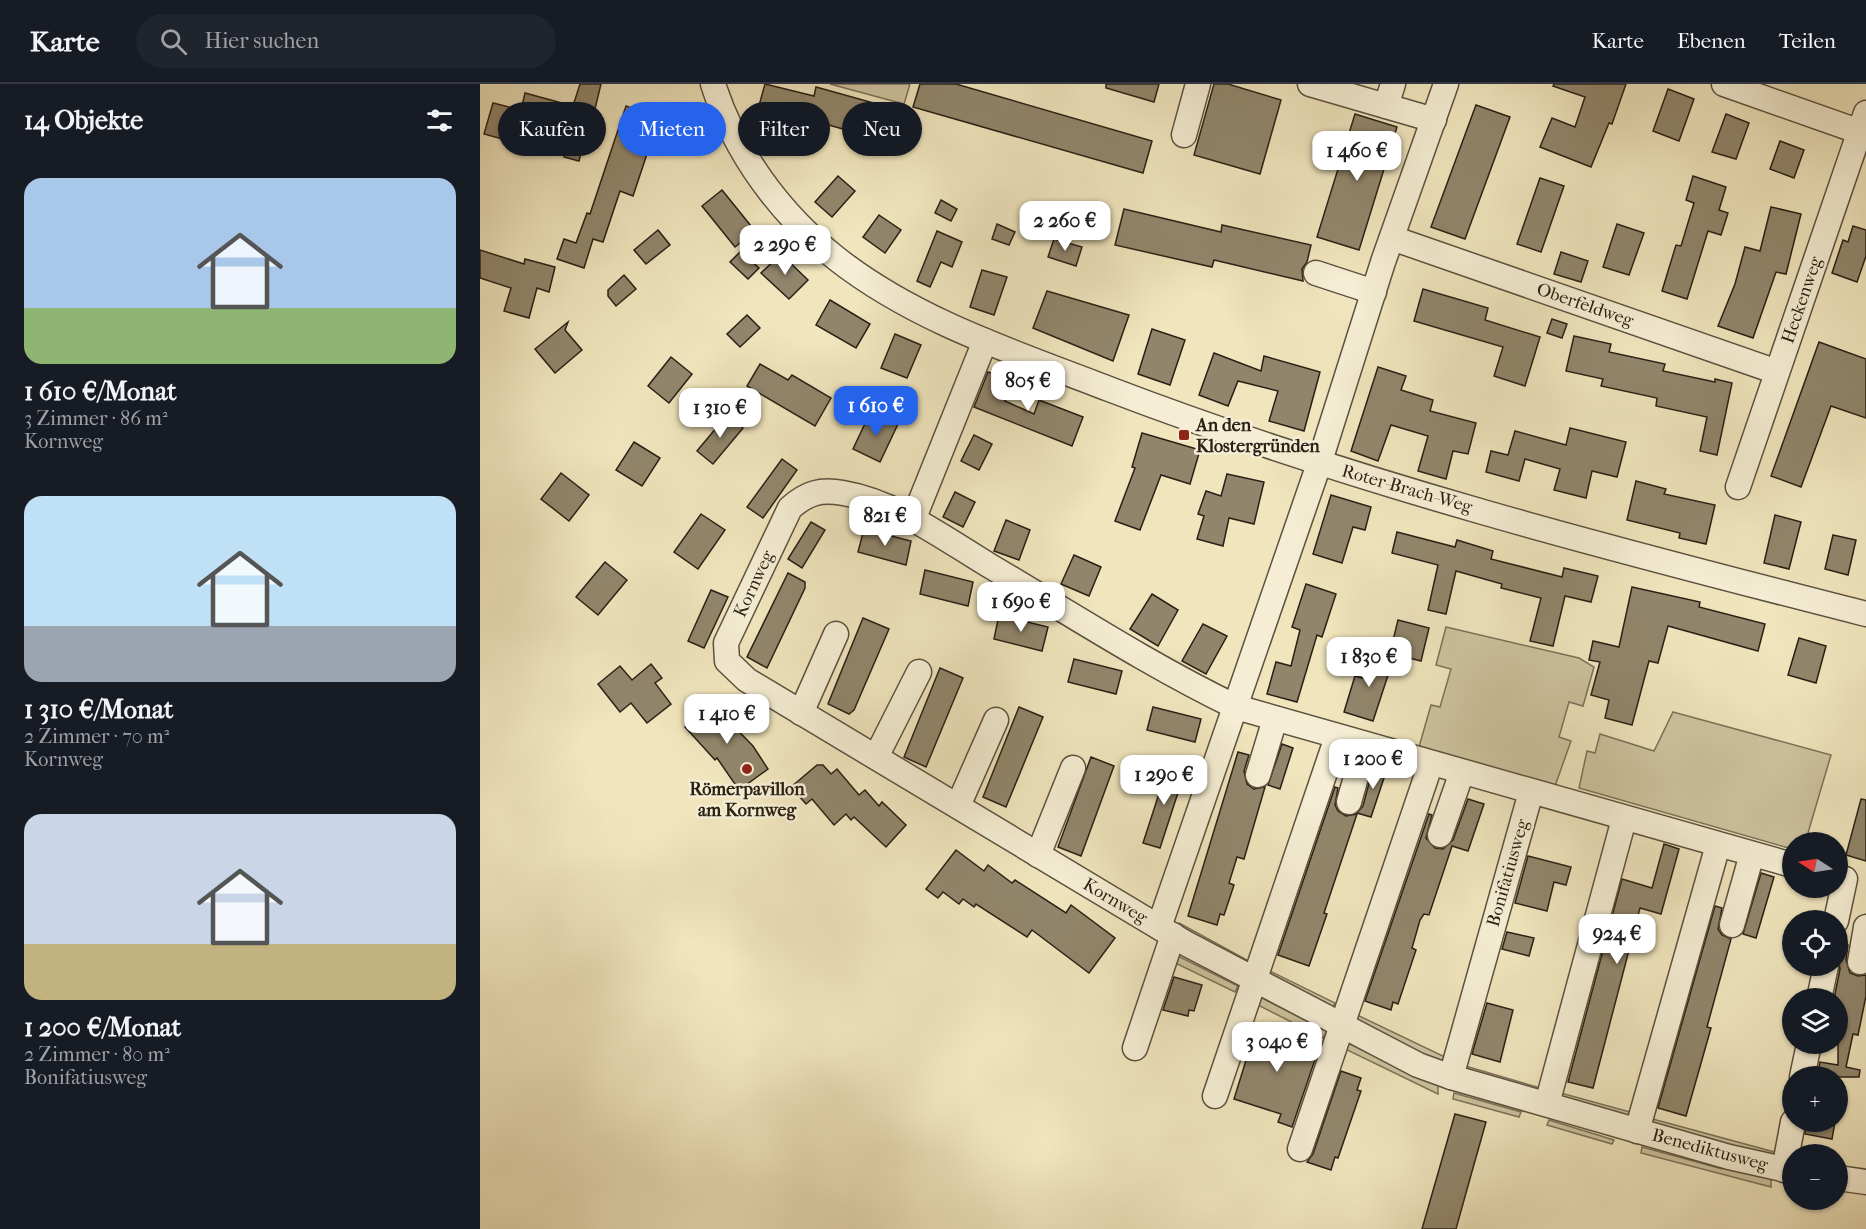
<!DOCTYPE html>
<html lang="de">
<head>
<meta charset="utf-8">
<style>
  body { margin:0; font-family:"IM FELL French Canon",serif; background:#20242c; color:#f1f3f6; height:100vh; display:flex; flex-direction:column; font-size:22px; white-space:nowrap }
  * { box-sizing:border-box; margin:0 }
  p { font-size:20px; color:#9ea1a6 }
  .icon { flex:none; width:33px; height:33px; fill:none; stroke:currentColor; stroke-width:2; stroke-linecap:round; stroke-linejoin:round }
  .map { position:relative; flex:1; overflow:hidden }
  .panel { display:flex; flex-direction:column; background:#171b24; width:480px }
  .panel>* { flex:none }
  .guide { position:absolute; left:18px; top:18px; width:570px; height:54px; display:flex; gap:12px }
  .needle { width:39px; rotate:282deg }
  .controls { position:absolute; left:1302px; top:748px; display:grid; gap:12px }
  .controls a { display:grid; place-items:center; width:66px; height:66px; border-radius:50%; background:#171b24; box-shadow:0 2px 4px #0004; font-size:30px }
  .price { position:absolute; translate:-50% -51px; padding:0 14px; border-radius:12px; background:#fff; color:#222; font-size:20px; line-height:39px; filter:drop-shadow(0 2px 3px #0008) }
  .price::after { content:''; position:absolute; left:50%; top:36px; width:18px; height:14px; margin-left:-9px; background:inherit; clip-path:polygon(0 0,100% 0,50% 100%) }
  .price.active { background:#2563eb; color:#fff }
  ul { padding:0; list-style:none }
  li { display:grid; align-content:center; gap:12px; height:318px; padding:0 24px }
  li span { display:grid; place-items:center; height:186px; border-radius:18px; color:#555 }
  li>.icon { margin-inline-start:auto }
  span .icon { width:108px; height:108px; fill:#fffc; stroke-width:1 }
  li b { font-size:26px }
  h2 { display:flex; justify-content:space-between; align-items:center; height:72px; padding:0 24px; font-size:26px }
  .pill { padding:0 21px; border-radius:27px; background:#171b24; box-shadow:0 2px 4px #0004; font-size:21px; line-height:54px }
  .pill.active { background:#2563eb; color:#fff }
  header { display:flex; align-items:center; gap:36px; box-sizing:border-box; height:84px; padding:0 30px; background:#171b24; border-bottom:2px solid #363941 }
  header strong { font-size:28px }
  nav { display:flex; gap:33px; margin-inline-start:auto; font-size:21px }
  .search { width:420px; height:54px; background:#20242c; display:flex; align-items:center; gap:15px; box-sizing:border-box; padding:0 21px; border-radius:33px; color:#9ea1a6; font-size:22px }
  main { display:flex; flex:1; min-height:0 }
  .map>svg:first-child { display:block }
</style>
</head>
<body>
<header>
<strong>Karte</strong>
<div class="search"><svg class="icon" aria-label="search" viewBox="0 0 24 24"><circle cx="10" cy="10" r="6"/><path d="M15 15l6 6"/></svg>Hier suchen</div>
<nav><a>Karte</a><a>Ebenen</a><a>Teilen</a></nav>
</header>
<main>
<section class="panel">
<h2>14 Objekte<svg class="icon" aria-label="filters" viewBox="0 0 24 24"><path d="M4 7h16M4 17h16"/><circle cx="9" cy="7" r="2"/><circle cx="15" cy="17" r="2"/></svg></h2>
<ul>
<li><span style="background:linear-gradient(#a9c7e8 70%,#8fb573 0)"><svg class="icon" aria-label="home" viewBox="0 0 24 24"><path d="M3 11l9-7 9 7M6 9v11h12V9"/></svg></span><div><b>1 610 €/Monat</b><p>3 Zimmer · 86 m²</p><p>Kornweg</p></div></li>
<li><span style="background:linear-gradient(#bfe0f5 70%,#9aa5b1 0)"><svg class="icon" aria-label="home" viewBox="0 0 24 24"><path d="M3 11l9-7 9 7M6 9v11h12V9"/></svg></span><div><b>1 310 €/Monat</b><p>2 Zimmer · 70 m²</p><p>Kornweg</p></div></li>
<li><span style="background:linear-gradient(#c9d6e8 70%,#c2b280 0)"><svg class="icon" aria-label="home" viewBox="0 0 24 24"><path d="M3 11l9-7 9 7M6 9v11h12V9"/></svg></span><div><b>1 200 €/Monat</b><p>2 Zimmer · 80 m²</p><p>Bonifatiusweg</p></div></li>
</ul>
</section>
<div class="map">
<svg width="1386" height="1145" viewBox="0 0 1386 1145">
  <rect width="100%" height="100%" fill="#f0e5bd"/>
  <filter id="stains"><feTurbulence type="fractalNoise" baseFrequency=".00333" numOctaves="4"/><feColorMatrix values="0 0 0 0 .2 0 0 0 0 .09 0 0 0 0 .02 0 0 0 .5 -.17"/></filter>
  <radialGradient id="worn" r=".72"><stop offset=".6" stop-color="#630" stop-opacity="0"/><stop offset="1" stop-color="#630" stop-opacity=".3"/></radialGradient>
  <g fill="#cec4a0" stroke="#7c725a" stroke-width="1.5">
    <polygon points="350,0 430,0 424,20"/>
    <polygon points="966,543 1099,574 1114,583 1103,622 1089,618 1079,653 1091,657 1075,702 939,663 951,621 960,623 971,585 956,581"/>
    <polygon points="1193,628 1351,671 1325,759 1312,759 1312,765 1099,704 1107,667 1115,669 1120,650 1174,667"/>
    <polygon points="699,839 767,876 765,881 705,848"/>
    <polygon points="694,870 758,902 755,908 691,877"/>
    <polygon points="786,885 855,919 852,925 783,892"/>
    <polygon points="776,911 847,947 843,954 772,918"/>
    <polygon points="873,929 967,974 961,981 870,935"/>
    <polygon points="864,957 936,993 939,989 958,997 958,1010 861,963"/>
    <polygon points="982,981 1057,1003 1055,1009 980,987"/>
    <polygon points="1077,1008 1150,1028 1148,1034 1075,1014"/>
    <polygon points="974,1009 1041,1028 1039,1033 973,1015"/>
    <polygon points="1169,1034 1298,1069 1293,1074 1167,1040"/>
    <polygon points="1069,1036 1134,1056 1132,1060 1067,1041"/>
    <polygon points="1162,1063 1242,1085 1245,1080 1291,1092 1291,1103 1161,1069"/>
  </g>
  <g fill="#91866c" stroke="#2a2015" stroke-width="1.5">
    <polygon points="100,0 121,0 114,29 111,29 99,77 84,73 88,59 40,46 37,59 4,50 13,19 41,26 45,9 93,22"/>
    <polygon points="285,0 334,12 336,3 433,30 424,62 327,35 323,50 275,36"/>
    <polygon points="440,0 476,0 672,57 663,89 433,23"/>
    <polygon points="626,0 679,0 674,18 626,4"/>
    <polygon points="734,0 748,0 801,16 780,90 714,71"/>
    <polygon points="1074,0 1146,0 1132,40 1129,39 1111,83 1060,63 1072,34 1095,43 1105,13 1073,2"/>
    <polygon points="1188,5 1214,15 1199,57 1173,47"/>
    <polygon points="996,21 1030,33 985,155 951,143"/>
    <polygon points="146,22 179,34 153,112 140,107 123,158 113,155 104,184 77,175 84,155 96,159 107,129 110,130"/>
    <polygon points="875,30 917,43 879,166 837,153"/>
    <polygon points="1246,30 1269,39 1256,75 1232,68"/>
    <polygon points="1300,57 1324,66 1314,94 1290,85"/>
    <polygon points="358,92 375,107 352,133 335,118"/>
    <polygon points="1213,92 1246,103 1239,126 1248,129 1241,151 1228,147 1207,215 1182,207 1196,161 1201,162 1214,119 1206,116"/>
    <polygon points="1060,94 1084,102 1061,168 1037,160"/>
    <polygon points="242,106 275,147 255,163 222,122"/>
    <polygon points="461,116 477,125 471,137 455,129"/>
    <polygon points="1291,123 1321,130 1306,190 1296,188 1273,254 1238,242 1255,200 1265,163 1280,167"/>
    <polygon points="644,125 741,148 742,141 831,161 827,178 822,185 823,197 734,176 732,183 635,161"/>
    <polygon points="399,131 421,146 405,169 383,153"/>
    <polygon points="517,140 535,148 529,161 512,155"/>
    <polygon points="1137,140 1164,149 1149,191 1123,183"/>
    <polygon points="1373,142 1386,146 1386,172 1377,198 1352,189 1363,156 1368,158"/>
    <polygon points="178,146 190,161 166,180 154,166"/>
    <polygon points="457,147 482,158 472,183 461,178 450,203 437,197"/>
    <polygon points="574,155 602,163 596,182 568,173"/>
    <polygon points="0,166 44,180 45,175 75,183 69,208 57,204 49,234 24,227 31,204 0,194"/>
    <polygon points="261,167 279,184 268,195 250,178"/>
    <polygon points="1081,168 1108,177 1101,198 1074,190"/>
    <polygon points="301,170 328,196 309,215 281,189"/>
    <polygon points="502,186 527,193 514,231 490,223"/>
    <polygon points="144,191 156,205 136,222 128,212 128,206"/>
    <polygon points="943,205 1008,224 1005,236 1060,253 1045,302 1014,292 1023,263 934,237"/>
    <polygon points="567,207 649,231 633,277 553,244"/>
    <polygon points="350,216 390,240 376,264 336,241"/>
    <polygon points="267,231 280,244 260,263 247,250"/>
    <polygon points="1072,235 1087,240 1082,254 1067,249"/>
    <polygon points="88,238 85,246 102,266 75,289 55,265"/>
    <polygon points="672,245 705,256 690,301 658,290"/>
    <polygon points="415,250 441,261 427,294 401,284"/>
    <polygon points="1094,252 1131,260 1129,268 1185,280 1183,287 1235,298 1235,295 1252,299 1237,371 1220,367 1227,333 1176,322 1177,314 1121,302 1123,295 1086,287"/>
    <polygon points="1339,258 1386,275 1386,334 1351,322 1321,403 1291,392"/>
    <polygon points="734,269 781,287 784,272 840,288 824,347 789,337 798,307 758,297 748,322 719,311"/>
    <polygon points="191,273 212,290 189,319 168,302"/>
    <polygon points="280,280 308,296 312,291 351,314 335,342 267,302"/>
    <polygon points="898,283 926,292 921,306 953,316 950,327 996,339 988,370 973,367 966,395 938,387 948,352 911,341 898,377 871,367"/>
    <polygon points="508,288 532,295 525,317 554,330 559,316 603,333 592,362 494,323"/>
    <polygon points="391,327 418,340 400,378 373,365"/>
    <polygon points="247,331 263,344 233,380 217,367"/>
    <polygon points="1090,344 1146,358 1137,393 1112,387 1106,414 1074,406 1080,385 1045,375 1039,397 1006,388 1011,367 1028,371 1035,347 1086,361"/>
    <polygon points="662,349 720,366 710,400 681,391 660,446 635,437 655,384 652,383"/>
    <polygon points="494,351 512,360 499,386 481,377"/>
    <polygon points="154,358 180,374 162,402 136,386"/>
    <polygon points="302,375 317,386 283,434 267,423"/>
    <polygon points="81,389 109,411 89,437 61,415"/>
    <polygon points="747,390 784,398 774,440 749,434 743,462 717,455 724,432 718,430 726,407 741,412"/>
    <polygon points="1156,397 1186,405 1184,410 1235,421 1226,460 1199,454 1200,449 1147,436"/>
    <polygon points="475,408 495,418 483,443 463,433"/>
    <polygon points="851,411 891,423 885,446 873,443 862,479 833,470"/>
    <polygon points="221,430 245,446 218,485 194,468"/>
    <polygon points="1295,431 1321,438 1309,485 1284,479"/>
    <polygon points="526,436 550,446 539,476 514,467"/>
    <polygon points="331,438 345,446 322,484 308,475"/>
    <polygon points="384,445 431,457 426,481 378,468"/>
    <polygon points="917,448 975,463 977,456 1013,467 1011,475 1082,493 1084,484 1118,492 1111,518 1085,512 1073,562 1050,557 1061,514 1021,504 1022,500 976,487 966,530 948,526 958,481 912,469"/>
    <polygon points="1353,451 1376,456 1368,491 1345,485"/>
    <polygon points="594,471 621,483 609,512 581,500"/>
    <polygon points="125,478 147,496 118,531 96,513"/>
    <polygon points="445,486 493,498 488,522 440,510"/>
    <polygon points="308,489 325,498 325,504 287,584 267,573"/>
    <polygon points="826,500 856,510 842,553 837,551 817,618 787,610 796,578 811,582 820,546 812,543"/>
    <polygon points="1152,503 1220,518 1219,523 1285,540 1278,567 1188,542 1178,579 1169,577 1152,641 1125,634 1129,616 1111,611 1120,578 1109,576 1113,557 1139,563"/>
    <polygon points="231,506 248,513 224,564 208,557"/>
    <polygon points="672,510 698,526 678,562 650,545"/>
    <polygon points="519,531 568,543 562,567 514,555"/>
    <polygon points="383,534 409,545 374,626 369,630 348,620"/>
    <polygon points="918,536 949,544 941,577 910,569"/>
    <polygon points="723,540 747,552 726,590 702,577"/>
    <polygon points="1319,554 1346,562 1336,599 1308,591"/>
    <polygon points="895,567 914,573 893,637 864,628 875,592 887,595"/>
    <polygon points="594,575 642,587 636,610 588,598"/>
    <polygon points="171,580 182,594 175,599 191,620 167,639 151,619 140,628 118,600 140,582 152,596"/>
    <polygon points="460,584 483,594 446,683 424,673"/>
    <polygon points="228,616 273,662 288,685 259,706 237,674 235,676 205,643"/>
    <polygon points="539,623 563,633 526,723 503,713"/>
    <polygon points="673,623 721,635 715,658 667,646"/>
    <polygon points="802,660 813,664 800,705 788,701"/>
    <polygon points="758,668 769,671 764,687 767,700 774,705 785,703 764,775 757,773 749,799 754,801 744,831 740,830 737,841 708,832"/>
    <polygon points="611,673 634,682 601,772 578,763"/>
    <polygon points="689,679 706,684 680,764 663,759"/>
    <polygon points="894,680 907,685 891,733 877,729 883,722"/>
    <polygon points="337,681 343,681 351,690 357,685 379,711 385,706 399,722 402,718 426,741 406,763 374,733 371,736 366,730 354,741 332,715 326,720 311,703"/>
    <polygon points="855,703 858,704 855,721 858,727 866,732 877,730 844,829 847,830 829,882 798,871"/>
    <polygon points="988,715 1004,720 988,767 972,762 949,831 944,830 940,836 932,864 936,866 918,920 913,918 911,926 885,917 949,730 952,731 946,754 955,764 963,765 973,756"/>
    <polygon points="1381,715 1386,716 1386,777 1366,771"/>
    <polygon points="1184,760 1199,765 1181,830 1160,824 1113,1004 1088,998 1142,795 1172,804"/>
    <polygon points="476,766 504,787 508,781 532,799 535,796 586,829 591,821 635,854 609,889 552,846 547,853 496,820 494,823 483,815 479,820 463,808 458,814 446,805"/>
    <polygon points="1048,772 1091,783 1086,801 1074,798 1067,827 1035,819"/>
    <polygon points="1281,789 1294,793 1276,854 1263,850"/>
    <polygon points="1235,822 1242,824 1238,845 1242,851 1251,855 1227,943 1231,944 1206,1032 1178,1024"/>
    <polygon points="1027,848 1054,854 1049,872 1022,865"/>
    <polygon points="1359,859 1368,861 1366,876 1370,889 1378,892 1386,891 1386,912 1378,951 1373,950 1366,983 1380,986 1379,993 1337,993 1340,978 1358,981 1358,915 1354,915 1360,885 1358,874"/>
    <polygon points="694,893 722,901 714,927 709,926 708,932 683,926"/>
    <polygon points="1007,919 1033,926 1020,978 992,970"/>
    <polygon points="777,941 840,961 812,1043 798,1038 801,1030 754,1015"/>
    <polygon points="861,987 881,994 877,1006 881,1007 858,1074 855,1073 851,1086 827,1078 833,1070"/>
    <polygon points="975,1030 1006,1038 991,1091 976,1145 942,1145"/>
    <polygon points="1327,1038 1355,1038 1352,1055 1325,1050"/>
  </g>
  <g fill="none" stroke-linecap="round" stroke-linejoin="round">
    <defs>
      <g id="minor">
        <path d="M233,0C255,69 300,130 357,175C436,237 536,269 629,305C875,399 1131,465 1386,530"/>
        <polyline points="830,0 954,36"/>
        <polyline points="1244,0 1386,50"/>
        <polyline points="906,22 913,0"/>
        <polyline points="704,51 718,0"/>
        <polyline points="912,154 1297,288"/>
        <polyline points="836,189 894,208"/>
        <polyline points="1258,403 1386,29"/>
        <polyline points="433,436 505,257"/>
        <polyline points="321,629 356,550"/>
        <polyline points="396,673 439,588"/>
        <polyline points="778,691 795,635"/>
        <polyline points="869,718 885,661"/>
        <polyline points="478,722 516,636"/>
        <polyline points="960,751 982,688"/>
        <polyline points="558,771 593,684"/>
        <path d="M1312,781L756,623C671,582 591,530 510,482C465,455 416,418 363,409C340,405 327,409 310,424L246,559L247,577L267,596L707,860L938,981L971,993L1249,1073L1312,1087"/>
        <polyline points="1356,837 1365,795"/>
        <polyline points="1252,841 1272,770"/>
        <polyline points="679,843 839,380 903,178 966,0"/>
        <polyline points="1380,878 1386,843"/>
        <polyline points="1339,915 1346,882"/>
        <polyline points="655,964 693,851"/>
        <polyline points="971,993 1051,708"/>
        <polyline points="1322,993 1329,960"/>
        <polyline points="735,1012 857,653"/>
        <polyline points="1067,1020 1144,735"/>
        <polyline points="1157,1047 1238,761"/>
        <polyline points="820,1065 951,679"/>
        <polyline points="1304,1086 1313,1038"/>
        <polyline points="1358,1094 1386,1098"/>
      </g>
    </defs>
    <use href="#minor" stroke="#5c513f" stroke-width="27"/>
    <use href="#minor" stroke="#f5eed4" stroke-width="24"/>
  </g>
  <g fill="#8f2418" stroke="#f5eed4" stroke-width="2">
    <rect x="698" y="345" width="12" height="12" rx="3"/>
    <circle cx="267" cy="685" r="6"/>
  </g>
  <g text-anchor="middle" dominant-baseline="central" stroke-width="5" stroke-linejoin="round" paint-order="stroke">
    <g font-size="18" fill="#2a2015" stroke="#f5eed4">
      <text transform="translate(1322 216) rotate(-71)">Heckenweg</text>
      <text transform="translate(1105 221) rotate(19)">Oberfeldweg</text>
      <text transform="translate(927 405) rotate(16)">Roter-Brach-Weg</text>
      <text transform="translate(274 500) rotate(-65)">Kornweg</text>
      <text transform="translate(1028 789) rotate(-74)">Bonifatiusweg</text>
      <text transform="translate(635 817) rotate(31)">Kornweg</text>
      <text transform="translate(1230 1066) rotate(15)">Benediktusweg</text>
    </g>
    <g font-size="18" font-weight="bold" fill="#2a2015" stroke="#f5eed4" text-anchor="start">
      <text x="716" y="341">An den<tspan x="716" dy="21">Klostergründen</tspan></text>
      <text x="267" y="705" text-anchor="middle">Römerpavillon<tspan x="267" dy="21">am Kornweg</tspan></text>
    </g>
  </g>
  <rect width="100%" height="100%" filter="url(#stains)"/>
  <rect width="100%" height="100%" fill="url(#worn)"/>
</svg>
<div class="controls">
<a><svg class="needle" viewBox="-14 -14 28 28"><path d="M0-13l5 13h-10z" fill="#e53935"/><path d="M0 13l5-13h-10z" fill="#9ea1a6"/></svg></a>
<a><svg class="icon" aria-label="locate" viewBox="0 0 24 24"><circle cx="12" cy="12" r="6"/><path d="M12 2v4M12 18v4M2 12h4M18 12h4"/></svg></a>
<a><svg class="icon" aria-label="layers" viewBox="0 0 24 24"><path d="M12 4l9 5-9 5-9-5zM3 14l9 5 9-5"/></svg></a>
<a>+</a>
<a>−</a>
</div>
<b class="price" style="left:877px;top:98px">1 460 €</b>
<b class="price" style="left:585px;top:168px">2 260 €</b>
<b class="price" style="left:305px;top:192px">2 290 €</b>
<b class="price" style="left:548px;top:328px">805 €</b>
<b class="price active" style="left:396px;top:353px">1 610 €</b>
<b class="price" style="left:240px;top:355px">1 310 €</b>
<b class="price" style="left:405px;top:463px">821 €</b>
<b class="price" style="left:541px;top:549px">1 690 €</b>
<b class="price" style="left:889px;top:604px">1 830 €</b>
<b class="price" style="left:247px;top:661px">1 410 €</b>
<b class="price" style="left:893px;top:706px">1 200 €</b>
<b class="price" style="left:684px;top:722px">1 290 €</b>
<b class="price" style="left:1137px;top:881px">924 €</b>
<b class="price" style="left:797px;top:989px">3 040 €</b>
<div class="guide">
<a class="pill">Kaufen</a>
<a class="pill active">Mieten</a>
<a class="pill">Filter</a>
<a class="pill">Neu</a>
</div>
</div>
</main>
</body>
</html>
